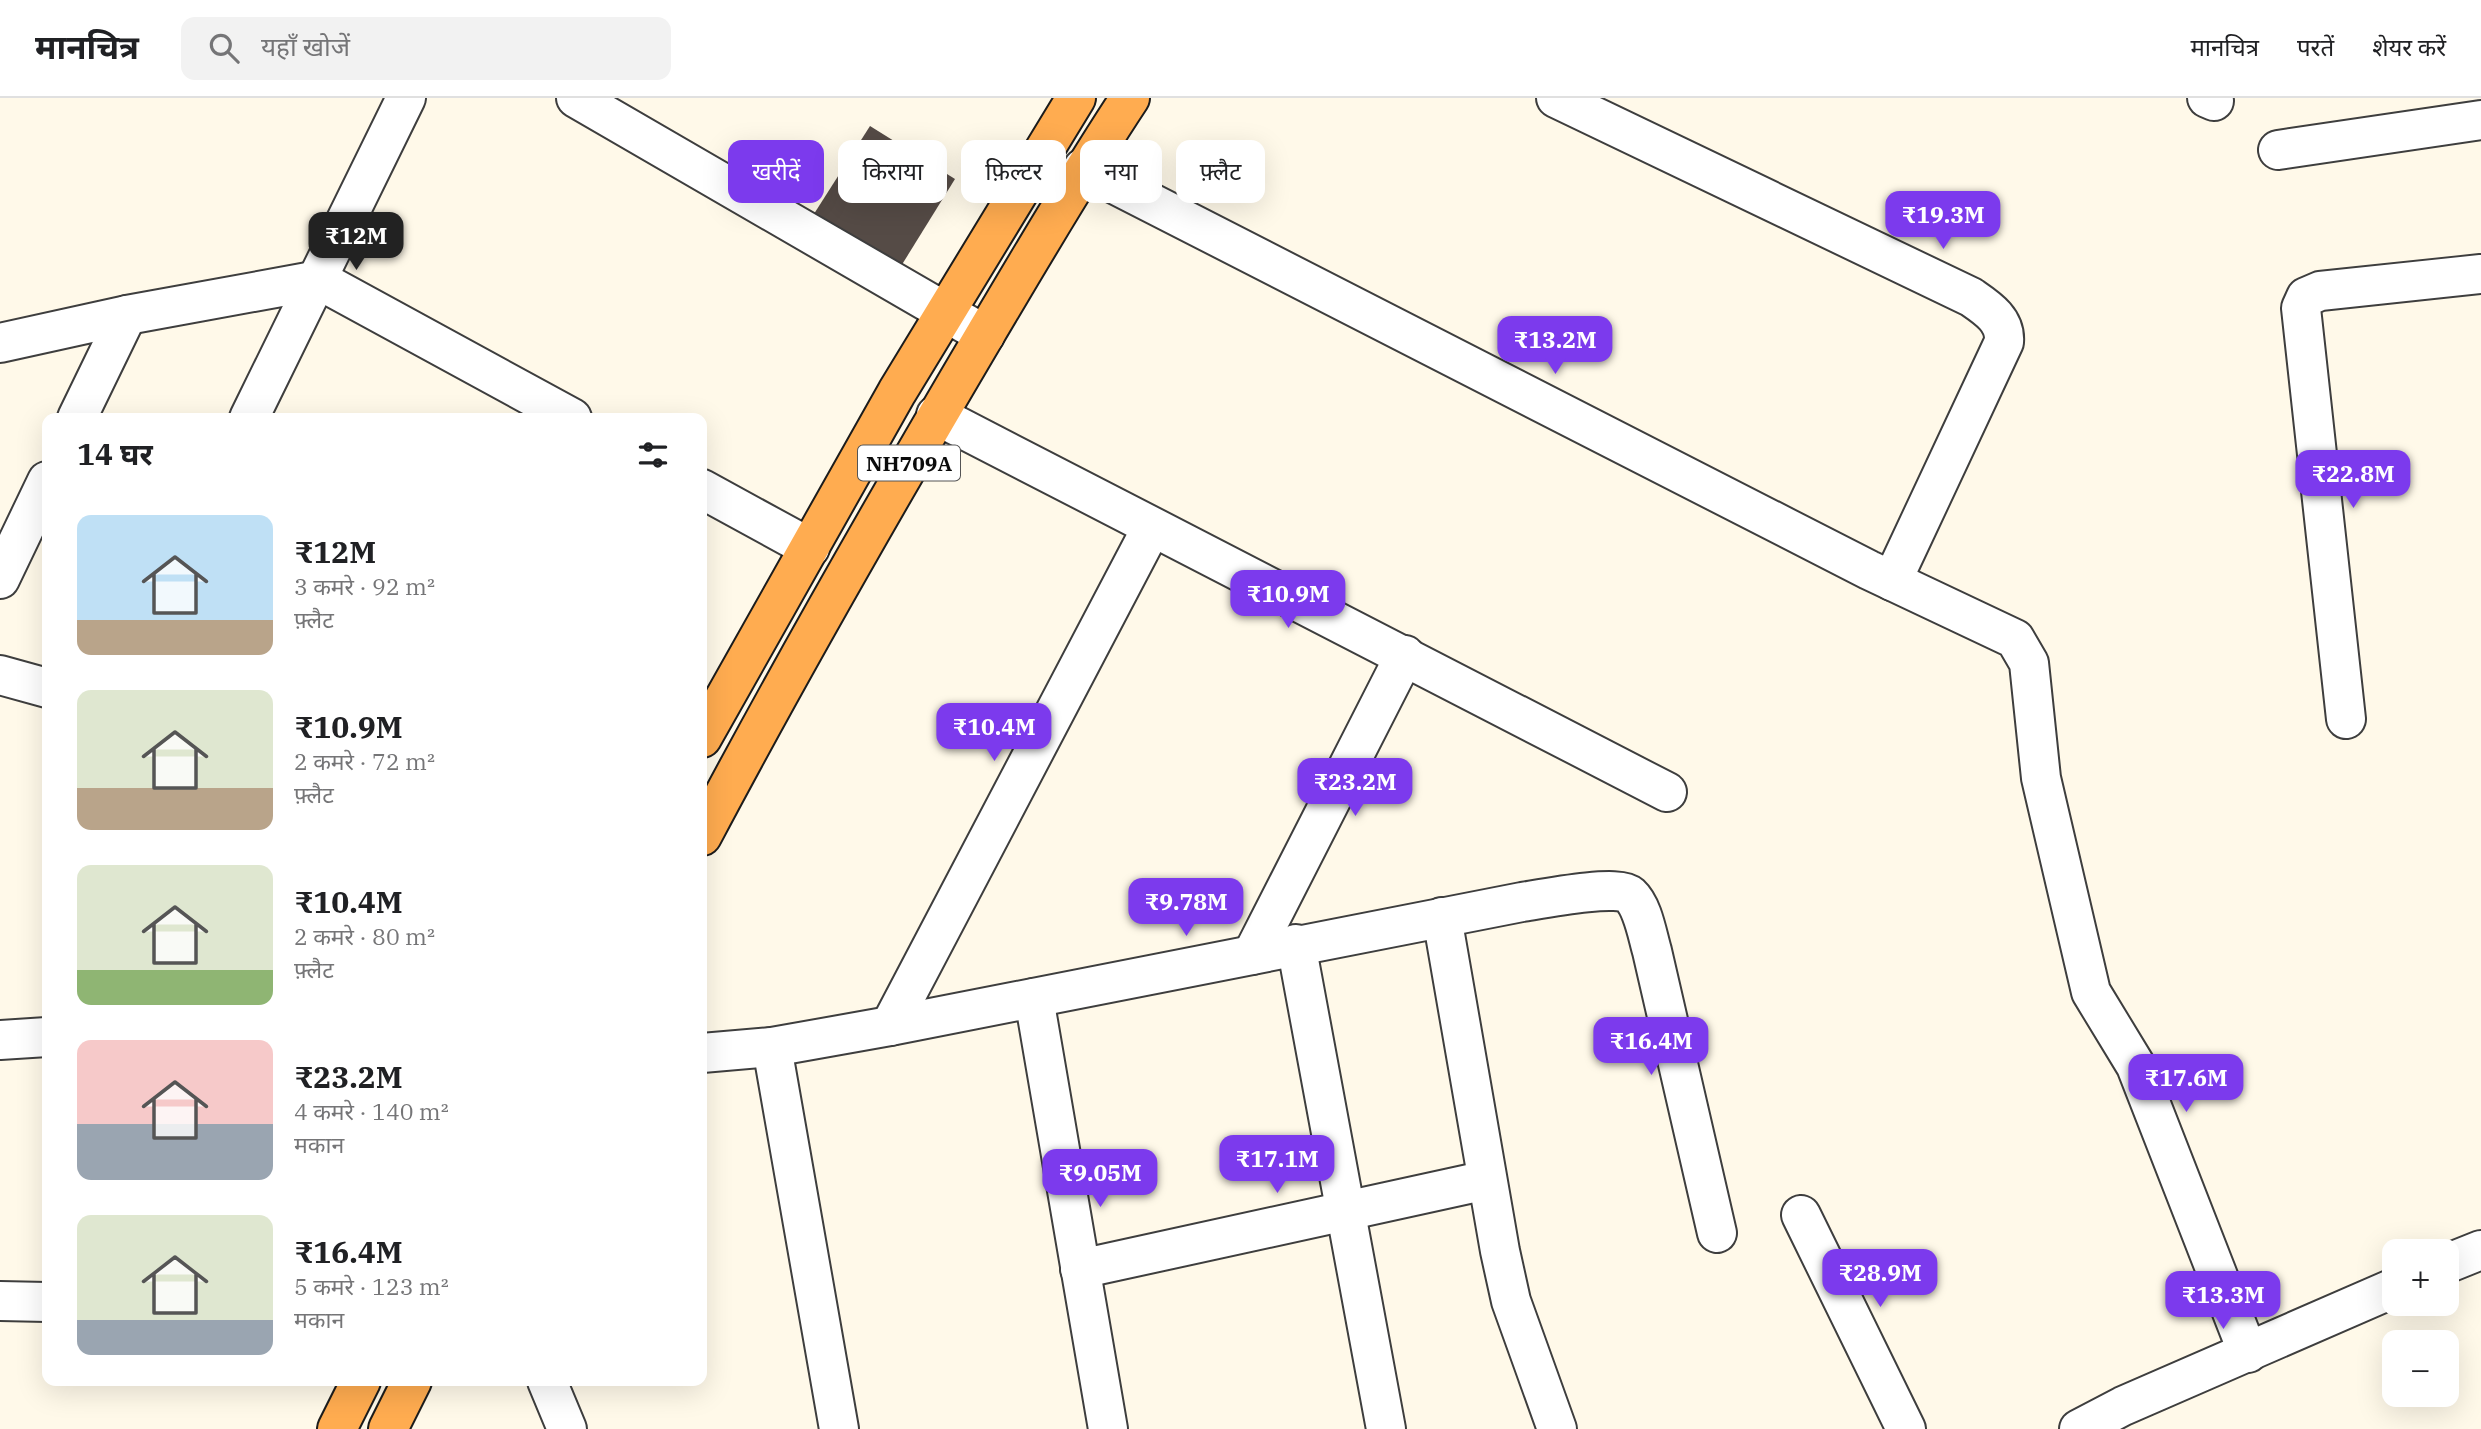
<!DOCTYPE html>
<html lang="hi">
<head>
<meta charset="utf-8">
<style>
  body { margin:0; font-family:"IBM Plex Serif","Noto Sans Devanagari",serif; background:#f2f2f2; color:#202124; height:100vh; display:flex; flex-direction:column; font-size:26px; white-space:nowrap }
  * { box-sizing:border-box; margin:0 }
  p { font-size:23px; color:#757577 }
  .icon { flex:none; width:38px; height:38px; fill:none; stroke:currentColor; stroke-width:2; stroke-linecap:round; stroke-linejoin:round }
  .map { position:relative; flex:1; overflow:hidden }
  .sheet { position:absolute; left:42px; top:315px; width:665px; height:973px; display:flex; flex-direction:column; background:#fff; border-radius:14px; box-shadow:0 7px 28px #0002 }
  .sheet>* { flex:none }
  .top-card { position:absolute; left:728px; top:42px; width:665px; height:63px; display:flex; gap:14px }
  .buttons { position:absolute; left:2382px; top:1141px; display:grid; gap:14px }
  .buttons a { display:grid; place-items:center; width:77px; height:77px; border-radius:14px; background:#fff; box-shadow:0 7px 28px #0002; font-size:35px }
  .price { position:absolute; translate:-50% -60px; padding:0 16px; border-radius:14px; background:#7c3aed; color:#fff; font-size:23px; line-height:46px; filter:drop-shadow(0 2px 4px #0008) }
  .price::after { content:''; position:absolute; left:50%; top:42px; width:21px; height:16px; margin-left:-10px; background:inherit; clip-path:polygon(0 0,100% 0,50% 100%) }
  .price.current { background:#222; color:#fff }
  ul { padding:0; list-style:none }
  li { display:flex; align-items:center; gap:21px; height:175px; padding:0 35px }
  li span { display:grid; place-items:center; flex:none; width:196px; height:140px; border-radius:14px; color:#555 }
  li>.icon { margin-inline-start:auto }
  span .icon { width:84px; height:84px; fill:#fffc; stroke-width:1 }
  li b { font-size:30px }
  h2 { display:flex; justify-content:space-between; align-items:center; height:84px; padding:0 35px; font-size:30px }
  .tag { padding:0 24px; border-radius:14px; background:#fff; box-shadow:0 7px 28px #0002; font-size:24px; line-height:63px }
  .tag.current { background:#7c3aed; color:#fff }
  header { display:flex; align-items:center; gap:42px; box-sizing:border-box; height:98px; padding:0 35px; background:#fff; border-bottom:2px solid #e0e0e0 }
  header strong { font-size:33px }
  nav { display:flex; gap:38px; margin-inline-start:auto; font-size:24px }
  .search { width:490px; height:63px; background:#f2f2f2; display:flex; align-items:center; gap:18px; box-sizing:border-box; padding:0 24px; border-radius:14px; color:#757577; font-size:26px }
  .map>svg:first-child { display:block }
</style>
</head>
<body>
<header>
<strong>मानचित्र</strong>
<div class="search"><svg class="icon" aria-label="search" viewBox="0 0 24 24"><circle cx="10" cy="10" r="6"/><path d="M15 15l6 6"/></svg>यहाँ खोजें</div>
<nav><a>मानचित्र</a><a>परतें</a><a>शेयर करें</a></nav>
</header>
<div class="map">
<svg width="2481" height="1331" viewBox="0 0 2481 1331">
  <rect width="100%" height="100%" fill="#fff9e9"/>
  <polygon fill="#554b46" points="870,28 955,81 898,173 812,119"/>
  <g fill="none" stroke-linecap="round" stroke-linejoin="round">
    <defs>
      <g id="minor">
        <polyline points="576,0 985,237"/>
        <path d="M1556,0L1971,199C1987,210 2006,222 2004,244L1892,483"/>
        <polyline points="2207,0 2214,3"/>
        <polyline points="2278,52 2481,22"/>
        <polyline points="1083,70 1869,472 2015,541 2029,565 2041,680 2091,894 2136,968 2248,1255"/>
        <polyline points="0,245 127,217 319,182 572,320"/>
        <polyline points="936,317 1667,694"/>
        <polyline points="77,320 127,217"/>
        <polyline points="249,320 406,0"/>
        <polyline points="702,391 810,450"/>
        <polyline points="0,481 47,383"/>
        <polyline points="0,577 47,590"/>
        <polyline points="2346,621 2301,210 2306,199 2320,193 2481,176"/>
        <polyline points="1442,819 1500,1153 1511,1203 1557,1331"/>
        <polyline points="1296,846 1386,1331"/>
        <polyline points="1252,857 1405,557"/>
        <polyline points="1034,900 1108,1331"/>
        <polyline points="890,928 1151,431"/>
        <polyline points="0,942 47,939"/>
        <polyline points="772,949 839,1331"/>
        <path d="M702,955L772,949L890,928L1522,804C1541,801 1618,786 1630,797C1643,809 1647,836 1652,853L1717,1135"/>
        <polyline points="1801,1117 1906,1331"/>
        <polyline points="2446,1166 2481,1152"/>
        <polyline points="1080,1171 1487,1082"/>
        <polyline points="0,1203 47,1204"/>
        <polyline points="547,1283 567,1331"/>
        <polyline points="2079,1331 2123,1308 2394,1190"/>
      </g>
      <g id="trunk">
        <polyline points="702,640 897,294 1076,0"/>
        <path d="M702,738C792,568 888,401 986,235C1033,156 1079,77 1130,0"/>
        <polyline points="337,1331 361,1283"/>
        <polyline points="388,1331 412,1283"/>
      </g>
    </defs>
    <use href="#minor" stroke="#3e3e3e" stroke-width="42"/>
    <use href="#trunk" stroke="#1c1c1c" stroke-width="42"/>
    <use href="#minor" stroke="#fff" stroke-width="38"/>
    <use href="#trunk" stroke="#ffac50" stroke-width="38"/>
  </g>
  <g text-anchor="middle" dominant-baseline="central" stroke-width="7" stroke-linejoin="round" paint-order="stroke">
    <rect fill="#fff" stroke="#545454" stroke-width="2" x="858" y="347.5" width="102" height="35" rx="5"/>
    <g font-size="21" font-weight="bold" fill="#0b0b0b">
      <text x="909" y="365">NH709A</text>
    </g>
  </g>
</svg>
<div class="buttons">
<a>+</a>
<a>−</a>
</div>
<b class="price" style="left:1943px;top:153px">₹19.3M</b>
<b class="price current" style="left:356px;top:174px">₹12M</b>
<b class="price" style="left:1555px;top:278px">₹13.2M</b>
<b class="price" style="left:2353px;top:412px">₹22.8M</b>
<b class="price" style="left:1288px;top:532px">₹10.9M</b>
<b class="price" style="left:994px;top:665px">₹10.4M</b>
<b class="price" style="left:1355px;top:720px">₹23.2M</b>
<b class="price" style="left:1186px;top:840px">₹9.78M</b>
<b class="price" style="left:1651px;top:979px">₹16.4M</b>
<b class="price" style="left:2186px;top:1016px">₹17.6M</b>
<b class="price" style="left:1277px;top:1097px">₹17.1M</b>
<b class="price" style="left:1100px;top:1111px">₹9.05M</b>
<b class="price" style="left:1880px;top:1211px">₹28.9M</b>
<b class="price" style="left:2223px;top:1233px">₹13.3M</b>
<div class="top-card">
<a class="tag current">खरीदें</a>
<a class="tag">किराया</a>
<a class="tag">फ़िल्टर</a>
<a class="tag">नया</a>
<a class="tag">फ़्लैट</a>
</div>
<section class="sheet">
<h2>14 घर<svg class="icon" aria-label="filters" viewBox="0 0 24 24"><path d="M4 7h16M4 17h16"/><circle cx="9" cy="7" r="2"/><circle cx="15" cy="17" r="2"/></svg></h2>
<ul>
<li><span style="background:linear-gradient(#bfe0f5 75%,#b9a48a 0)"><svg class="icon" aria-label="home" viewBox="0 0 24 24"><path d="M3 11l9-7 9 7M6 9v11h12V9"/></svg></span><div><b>₹12M</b><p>3 कमरे · 92 m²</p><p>फ़्लैट</p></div></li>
<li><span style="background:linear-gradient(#dfe7d0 70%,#b9a48a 0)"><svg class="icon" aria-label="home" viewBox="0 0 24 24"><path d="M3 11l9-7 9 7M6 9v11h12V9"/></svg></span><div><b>₹10.9M</b><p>2 कमरे · 72 m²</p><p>फ़्लैट</p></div></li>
<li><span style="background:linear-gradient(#dfe7d0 75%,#8fb573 0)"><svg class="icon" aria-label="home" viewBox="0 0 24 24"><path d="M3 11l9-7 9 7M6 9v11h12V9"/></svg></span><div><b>₹10.4M</b><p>2 कमरे · 80 m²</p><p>फ़्लैट</p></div></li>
<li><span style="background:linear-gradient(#f6c9c9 60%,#9aa5b1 0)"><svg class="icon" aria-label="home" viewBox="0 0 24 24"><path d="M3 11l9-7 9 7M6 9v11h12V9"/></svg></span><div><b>₹23.2M</b><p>4 कमरे · 140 m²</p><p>मकान</p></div></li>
<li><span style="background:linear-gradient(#dfe7d0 75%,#9aa5b1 0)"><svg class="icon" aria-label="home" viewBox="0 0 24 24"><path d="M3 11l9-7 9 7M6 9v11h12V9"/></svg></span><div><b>₹16.4M</b><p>5 कमरे · 123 m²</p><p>मकान</p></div></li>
</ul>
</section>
</div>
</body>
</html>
